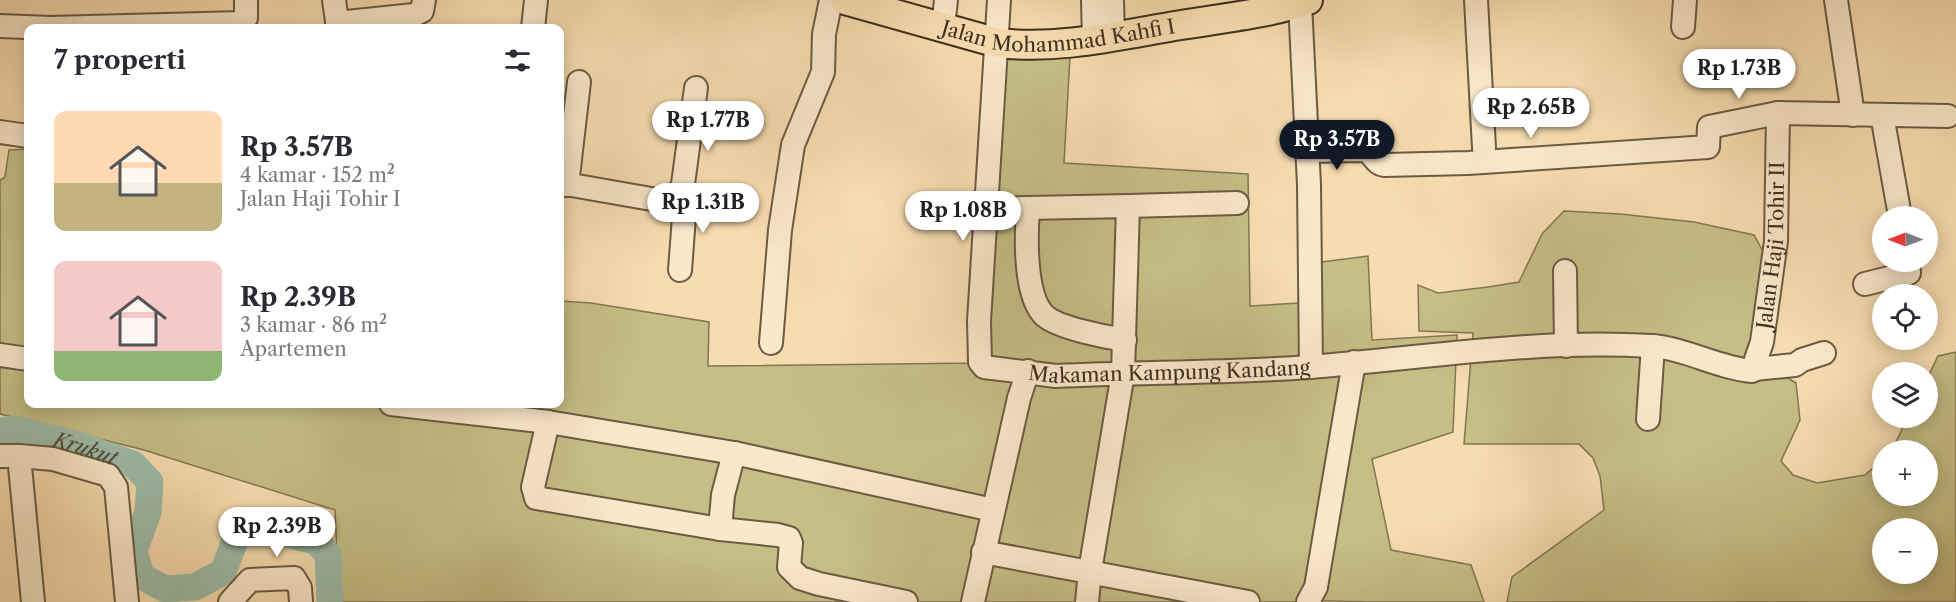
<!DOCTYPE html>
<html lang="id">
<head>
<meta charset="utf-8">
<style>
  body { margin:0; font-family:"Libre Caslon Text",serif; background:#f2f2f3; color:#2b2b33; height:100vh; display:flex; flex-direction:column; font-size:22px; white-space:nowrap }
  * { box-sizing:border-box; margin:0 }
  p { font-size:20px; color:#7c7c81 }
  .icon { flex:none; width:33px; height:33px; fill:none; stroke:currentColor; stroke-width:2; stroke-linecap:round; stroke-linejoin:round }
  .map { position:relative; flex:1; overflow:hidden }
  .sheet { position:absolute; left:24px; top:24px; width:540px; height:384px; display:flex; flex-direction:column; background:#fff; border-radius:12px; box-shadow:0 3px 15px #0003 }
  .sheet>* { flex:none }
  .needle { width:39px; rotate:270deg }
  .tools { position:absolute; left:1872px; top:206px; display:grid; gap:12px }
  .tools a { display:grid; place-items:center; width:66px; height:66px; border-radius:50%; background:#fff; box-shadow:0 3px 15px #0003; font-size:30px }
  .price { position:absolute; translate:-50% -51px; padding:0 14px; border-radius:21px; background:#fff; color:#222; font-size:20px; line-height:39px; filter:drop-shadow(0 2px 3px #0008) }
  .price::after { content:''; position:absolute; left:50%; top:36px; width:18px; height:14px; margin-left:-9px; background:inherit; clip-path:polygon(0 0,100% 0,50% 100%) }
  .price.on { background:#111827; color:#fff }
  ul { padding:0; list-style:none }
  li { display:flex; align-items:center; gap:18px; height:150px; padding:0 30px }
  li span { display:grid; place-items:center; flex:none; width:168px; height:120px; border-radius:12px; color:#555 }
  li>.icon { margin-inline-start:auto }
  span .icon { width:72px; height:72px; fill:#fffc; stroke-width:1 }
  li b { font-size:26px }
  h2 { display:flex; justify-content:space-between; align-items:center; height:72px; padding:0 30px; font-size:26px }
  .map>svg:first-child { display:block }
</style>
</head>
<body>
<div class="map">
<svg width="1956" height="602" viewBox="0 0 1956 602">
  <rect width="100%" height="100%" fill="#f7dcaf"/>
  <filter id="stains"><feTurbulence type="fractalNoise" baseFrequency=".00333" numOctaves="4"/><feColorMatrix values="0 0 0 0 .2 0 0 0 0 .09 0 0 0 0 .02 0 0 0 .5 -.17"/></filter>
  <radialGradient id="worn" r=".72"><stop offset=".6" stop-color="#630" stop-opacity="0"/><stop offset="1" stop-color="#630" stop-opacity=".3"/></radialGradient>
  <g fill="#c5be85" stroke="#817753" stroke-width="1.5" fill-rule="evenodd">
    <polygon points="994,55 1070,57 1064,163 1248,174 1250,306 1299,303 1298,265 1368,256 1372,340 1457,335 1453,432 1372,459 1391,550 1471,565 1484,602 1369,602 1298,600 1298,602 339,602 335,510 144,450 0,414 0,180 5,177 9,150 28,149 28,404 560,404 560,301 591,303 709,322 708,366 977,363"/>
    <path d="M1564,211L1620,214L1694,222L1754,235L1776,275L1753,364L1781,374L1796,383L1800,420L1781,461L1793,475L1817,483L1865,475L1882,460V495H1928V450H1892L1908,417H1928V377L1938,356L1956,352V602H1507L1512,577L1604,510L1600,476L1593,458L1579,444H1464L1473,333L1419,331L1418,285L1438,293L1488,287L1519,282L1542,234ZM1882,528H1928V573H1882Z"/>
  </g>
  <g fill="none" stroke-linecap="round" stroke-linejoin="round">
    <path stroke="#9dbca8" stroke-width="27" id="s1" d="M0,431L15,429L78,445L133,464L150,482L148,512L134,551L141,576L165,589L195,587L223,572L236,538L248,530L262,528L316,541L328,554L330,602"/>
    <defs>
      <g id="minor">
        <polyline points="334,0 338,28"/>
        <path id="s2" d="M999,0L979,321L980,362L984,367L1056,376C1140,372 1226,373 1310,367C1423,358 1537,339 1651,346C1685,348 1718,368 1752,371L1762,342L1776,241L1778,113L1948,116"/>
        <polyline points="1093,0 1094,41"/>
        <polyline points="1112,0 1113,37"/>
        <polyline points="1476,0 1484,148"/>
        <polyline points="1836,0 1853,115"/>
        <polyline points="1300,3 1309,185 1311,367"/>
        <polyline points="337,23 414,15 422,11 424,0"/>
        <polyline points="0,26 51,28"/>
        <polyline points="943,27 946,0"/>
        <polyline points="1683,27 1685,0"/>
        <polyline points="51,28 241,23 246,18 246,0"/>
        <polyline points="533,28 536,0"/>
        <polyline points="1882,115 1900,216"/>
        <polyline points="0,132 28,136"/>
        <path d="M1307,151L1366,150C1374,155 1375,164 1385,165L1468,163L1708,147L1709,127L1778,113"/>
        <polyline points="560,183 680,204 684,217 680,270"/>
        <polyline points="567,185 579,82"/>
        <polyline points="675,202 683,184 696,88"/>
        <polyline points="1128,206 1237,203"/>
        <polyline points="985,209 1128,206 1123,373 1090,571 1087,602"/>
        <path d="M1028,209C1026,236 1024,297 1045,316C1059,328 1105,337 1125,340"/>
        <polyline points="1565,271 1566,346"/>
        <polyline points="1865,284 1909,273 1908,261"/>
        <polyline points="771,343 780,230 793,145 823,72 824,34 831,0"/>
        <polyline points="0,355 28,359"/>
        <polyline points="1754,369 1795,365 1802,360 1824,353"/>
        <polyline points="391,404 548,422 734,453 993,510"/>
        <polyline points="1648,419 1653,346"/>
        <polyline points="548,422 533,487 536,498 720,529"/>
        <polyline points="734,453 723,495 720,529 778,535 789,538 791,543 789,567 800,578 819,584 906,602"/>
        <polyline points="0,456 19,456 53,459 108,475 116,487 127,602"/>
        <polyline points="19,456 33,602"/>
        <polyline points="983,552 1248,602"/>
        <polyline points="230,602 250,580 294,578 300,588 301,602"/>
        <polyline points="973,602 1019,398 1028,371"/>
        <polyline points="1308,602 1316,587 1354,362"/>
      </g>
      <g id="major">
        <path id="s3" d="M845,0L998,43C1060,50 1120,35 1181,25C1223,18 1267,14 1308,0"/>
      </g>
    </defs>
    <use href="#minor" stroke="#6c5b44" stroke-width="26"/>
    <use href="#major" stroke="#3d3021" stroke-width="32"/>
    <use href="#minor" stroke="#fae8cb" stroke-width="22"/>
    <use href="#major" stroke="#f7dcaf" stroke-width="28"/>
  </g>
  <g text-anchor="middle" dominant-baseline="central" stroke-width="5" stroke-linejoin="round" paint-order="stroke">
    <g font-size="20" fill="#3d3021" stroke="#fae8cb">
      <text stroke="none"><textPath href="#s3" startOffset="219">Jalan Mohammad Kahfi I</textPath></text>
      <text stroke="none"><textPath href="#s2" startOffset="1270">Jalan Haji Tohir II</textPath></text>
      <text stroke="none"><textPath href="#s2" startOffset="555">Makaman Kampung Kandang</textPath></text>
    </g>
    <g font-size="21" font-style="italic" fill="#504c3c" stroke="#fae8cb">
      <text stroke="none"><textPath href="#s1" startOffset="88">Krukut</textPath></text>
    </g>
  </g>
  <rect width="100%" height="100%" filter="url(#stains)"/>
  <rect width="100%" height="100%" fill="url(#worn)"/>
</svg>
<div class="tools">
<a><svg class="needle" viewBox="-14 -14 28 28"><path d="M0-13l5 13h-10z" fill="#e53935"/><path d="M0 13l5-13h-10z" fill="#7c7c81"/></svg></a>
<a><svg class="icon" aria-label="locate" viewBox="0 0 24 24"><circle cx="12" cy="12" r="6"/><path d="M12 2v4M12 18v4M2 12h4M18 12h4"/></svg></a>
<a><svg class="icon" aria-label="layers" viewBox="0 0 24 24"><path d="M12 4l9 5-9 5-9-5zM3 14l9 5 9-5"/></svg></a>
<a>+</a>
<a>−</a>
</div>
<b class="price" style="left:1739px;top:100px">Rp 1.73B</b>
<b class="price" style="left:1531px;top:139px">Rp 2.65B</b>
<b class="price" style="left:708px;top:152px">Rp 1.77B</b>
<b class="price on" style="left:1337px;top:171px">Rp 3.57B</b>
<b class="price" style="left:703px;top:234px">Rp 1.31B</b>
<b class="price" style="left:963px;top:242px">Rp 1.08B</b>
<b class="price" style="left:277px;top:558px">Rp 2.39B</b>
<section class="sheet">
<h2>7 properti<svg class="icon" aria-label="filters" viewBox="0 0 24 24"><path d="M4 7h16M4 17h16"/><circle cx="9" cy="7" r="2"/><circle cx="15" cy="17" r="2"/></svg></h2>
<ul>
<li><span style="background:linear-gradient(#ffd9b3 60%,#c2b280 0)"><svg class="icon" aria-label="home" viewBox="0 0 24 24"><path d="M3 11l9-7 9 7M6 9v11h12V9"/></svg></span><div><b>Rp 3.57B</b><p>4 kamar · 152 m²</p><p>Jalan Haji Tohir I</p></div></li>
<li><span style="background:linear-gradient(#f6c9c9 75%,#8fb573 0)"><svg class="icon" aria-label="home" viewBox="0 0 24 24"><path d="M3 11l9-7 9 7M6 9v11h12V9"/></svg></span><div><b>Rp 2.39B</b><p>3 kamar · 86 m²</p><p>Apartemen</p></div></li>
</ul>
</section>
</div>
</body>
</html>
